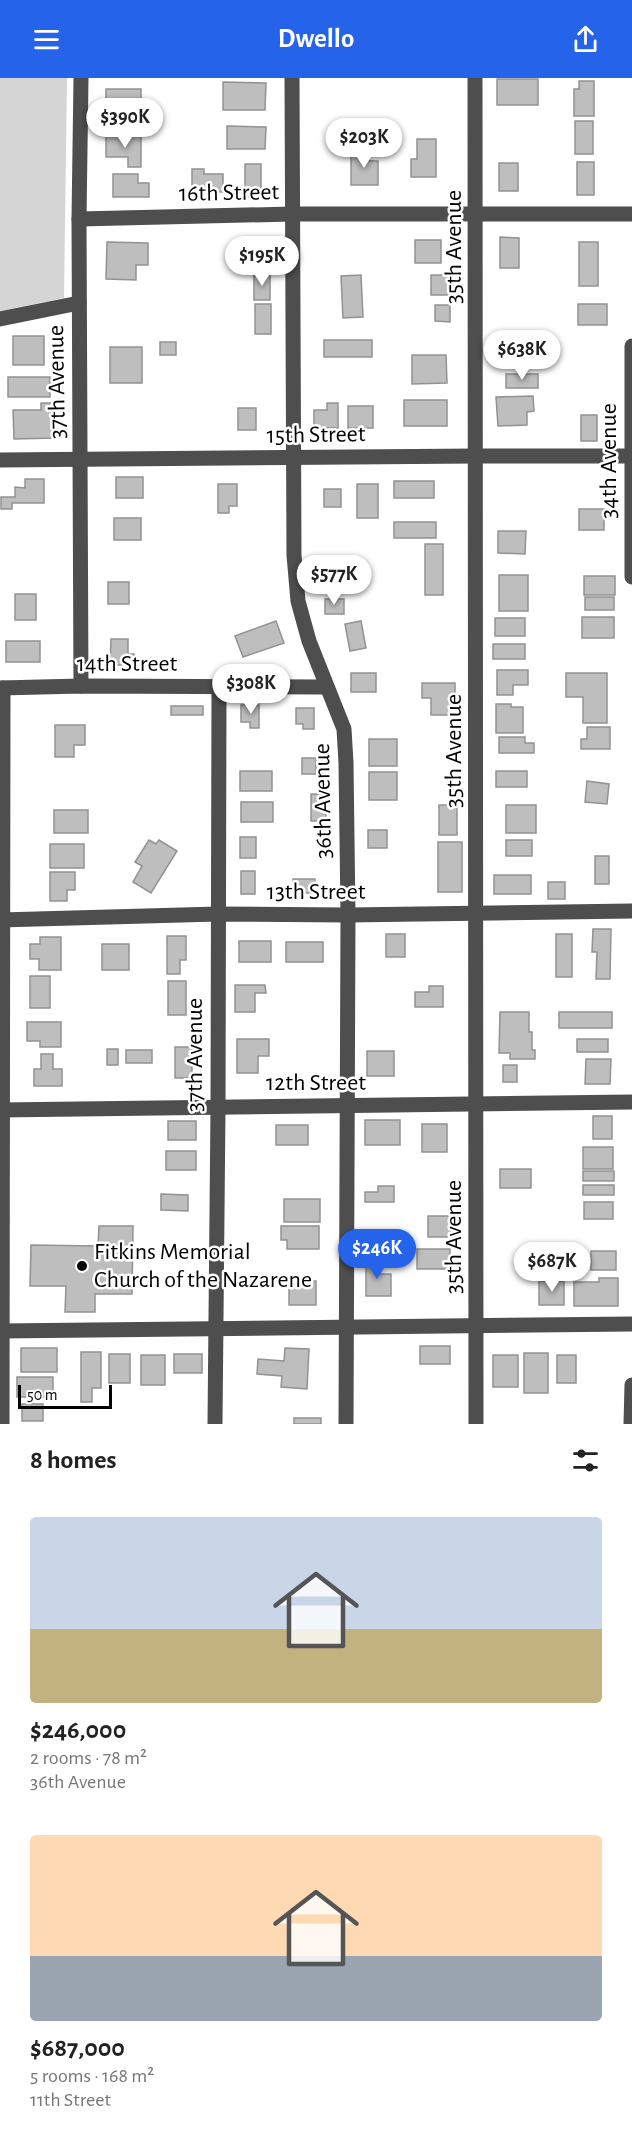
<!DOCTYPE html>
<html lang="en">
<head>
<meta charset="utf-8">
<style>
  body { margin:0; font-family:"Alegreya Sans",sans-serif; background:#f2f2f2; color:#222; height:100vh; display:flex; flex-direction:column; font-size:22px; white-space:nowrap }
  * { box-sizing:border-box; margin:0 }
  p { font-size:20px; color:#767676 }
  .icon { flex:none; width:33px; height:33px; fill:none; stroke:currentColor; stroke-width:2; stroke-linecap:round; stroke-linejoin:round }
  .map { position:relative; height:1346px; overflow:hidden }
  .panel { display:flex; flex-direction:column; background:#fff; flex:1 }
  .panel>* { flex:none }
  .scale { position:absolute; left:18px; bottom:15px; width:94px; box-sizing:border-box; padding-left:6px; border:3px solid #000; border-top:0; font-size:16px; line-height:21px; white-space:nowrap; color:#000; -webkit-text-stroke:4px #fff; paint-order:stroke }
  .price { position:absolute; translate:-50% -51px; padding:0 14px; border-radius:21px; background:#fff; color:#222; font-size:20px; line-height:39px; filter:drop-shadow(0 2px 3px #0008) }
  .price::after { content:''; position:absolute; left:50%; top:36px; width:18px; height:14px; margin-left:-9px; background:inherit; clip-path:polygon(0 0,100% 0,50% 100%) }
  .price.selected { background:#2563eb; color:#fff }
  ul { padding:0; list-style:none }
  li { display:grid; align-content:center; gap:12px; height:318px; padding:0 30px }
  li span { display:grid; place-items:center; height:186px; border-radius:6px; color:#555 }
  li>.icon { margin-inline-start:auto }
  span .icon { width:108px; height:108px; fill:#fffc; stroke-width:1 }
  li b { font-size:26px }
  h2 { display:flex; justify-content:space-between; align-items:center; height:72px; padding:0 30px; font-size:26px }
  header { display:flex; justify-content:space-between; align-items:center; height:78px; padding:0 30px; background:#2563eb; color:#fff; font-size:27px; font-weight:700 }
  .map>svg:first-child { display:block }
</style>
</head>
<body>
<header><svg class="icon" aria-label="menu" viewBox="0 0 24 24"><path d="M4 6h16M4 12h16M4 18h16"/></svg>Dwello<svg class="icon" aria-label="share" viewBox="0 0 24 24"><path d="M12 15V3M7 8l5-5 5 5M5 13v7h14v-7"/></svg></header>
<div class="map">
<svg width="632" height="1346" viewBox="0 0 632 1346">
  <rect width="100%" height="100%" fill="#fff"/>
  <polygon fill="#d5d5d5" points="0,0 67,0 64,220 0,233"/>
  <g fill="#bebebe" stroke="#929292" stroke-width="1.5">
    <rect x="497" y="1" width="41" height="26"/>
    <polygon points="579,3 594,3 594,38 574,38 574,11 579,11"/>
    <polygon points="223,4 266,5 265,32 223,32"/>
    <polygon points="106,11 141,11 141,42 126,42 126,33 106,33"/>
    <rect x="575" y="43" width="18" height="33"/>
    <polygon points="227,48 266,49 265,71 227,71"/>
    <polygon points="106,58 141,58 141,89 128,89 128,79 106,79"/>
    <polygon points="417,61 436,61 436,99 411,99 411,81 417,81"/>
    <polygon points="351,73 369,73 369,83 378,83 378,107 351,107"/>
    <rect x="577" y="84" width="17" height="33"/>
    <rect x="499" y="85" width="19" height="28"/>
    <rect x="245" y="86" width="16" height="33"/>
    <polygon points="192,91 204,91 204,96 223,96 223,114 192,114"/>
    <polygon points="113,96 138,96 138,105 149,105 149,119 113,119"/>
    <rect x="245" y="159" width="23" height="26"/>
    <polygon points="500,159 519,160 519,190 500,190"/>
    <rect x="415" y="162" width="26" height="23"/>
    <polygon points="107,164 148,165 148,187 136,187 136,202 106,201"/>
    <rect x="579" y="164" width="19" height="44"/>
    <rect x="254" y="196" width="16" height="26"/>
    <polygon points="361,197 363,239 343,240 341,198"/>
    <rect x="431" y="197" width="20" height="20"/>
    <rect x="255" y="226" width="16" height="30"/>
    <rect x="578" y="226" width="29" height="21"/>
    <polygon points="435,227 450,227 450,244 435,243"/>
    <rect x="13" y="258" width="31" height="29"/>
    <rect x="324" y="262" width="48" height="17"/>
    <rect x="160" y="264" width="16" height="13"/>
    <polygon points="533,267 534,279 518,280 517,268"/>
    <rect x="110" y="269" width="32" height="36"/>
    <polygon points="412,277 446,277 447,305 412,306"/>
    <rect x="506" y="296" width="32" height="14"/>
    <rect x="8" y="299" width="42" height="20"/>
    <polygon points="533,318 534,333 527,334 527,347 498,348 496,319"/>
    <rect x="404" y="322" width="43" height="26"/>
    <polygon points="41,325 54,325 55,360 14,361 13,332 41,332"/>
    <polygon points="327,325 338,325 338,350 314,350 314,332 327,332"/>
    <rect x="348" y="328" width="25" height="22"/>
    <rect x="238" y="330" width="18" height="22"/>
    <rect x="581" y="337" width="16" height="26"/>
    <rect x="116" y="399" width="27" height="21"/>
    <polygon points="25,401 44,401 44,425 12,425 12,431 1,431 1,419 15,419 15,409 25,410"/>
    <rect x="394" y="403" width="40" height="17"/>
    <polygon points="218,406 237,406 237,428 229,428 229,435 218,435"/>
    <rect x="357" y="406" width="21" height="34"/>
    <rect x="324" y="411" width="17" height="18"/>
    <rect x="579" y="431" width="25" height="21"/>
    <rect x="114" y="440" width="27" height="22"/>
    <rect x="394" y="444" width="42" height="16"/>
    <polygon points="498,453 526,453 525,476 498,475"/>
    <rect x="425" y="466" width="18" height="51"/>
    <rect x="499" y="497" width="29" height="36"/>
    <rect x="584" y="498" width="31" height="19"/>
    <rect x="108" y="504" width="21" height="22"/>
    <rect x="15" y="516" width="21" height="26"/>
    <rect x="585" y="519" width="29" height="13"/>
    <rect x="325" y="521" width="19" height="15"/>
    <rect x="582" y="539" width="32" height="21"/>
    <rect x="495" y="540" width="30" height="18"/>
    <polygon points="276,543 284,565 243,579 235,558"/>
    <polygon points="361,543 366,570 350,573 345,546"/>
    <polygon points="111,561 128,561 128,576 134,576 134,587 110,587"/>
    <rect x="6" y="563" width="34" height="21"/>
    <rect x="493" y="566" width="32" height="15"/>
    <polygon points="497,592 528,592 528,607 513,607 513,617 497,617"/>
    <rect x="351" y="595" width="25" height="19"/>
    <polygon points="566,595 607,595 607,645 583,645 583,619 566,619"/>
    <polygon points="422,605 455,605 455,637 431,637 431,620 422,620"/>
    <polygon points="496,626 511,626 511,629 523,629 523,655 496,655"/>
    <polygon points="241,627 259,627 259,650 250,650 250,644 241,644"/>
    <rect x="171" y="628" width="32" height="9"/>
    <polygon points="296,630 314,630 314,651 303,651 303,646 296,646"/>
    <polygon points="55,647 85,647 85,667 74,667 74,679 55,679"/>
    <polygon points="587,649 610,649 610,671 581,671 581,661 587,661"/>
    <polygon points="499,659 525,659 525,665 534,665 534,675 499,675"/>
    <rect x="369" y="661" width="28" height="27"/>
    <rect x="302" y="680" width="14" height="16"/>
    <rect x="240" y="693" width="32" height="20"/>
    <rect x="496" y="693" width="31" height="16"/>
    <rect x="369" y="694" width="28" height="28"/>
    <polygon points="587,703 609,706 607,726 585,724"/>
    <rect x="311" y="716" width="15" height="27"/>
    <rect x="241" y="724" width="32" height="20"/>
    <rect x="439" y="727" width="18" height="30"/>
    <rect x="506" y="727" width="30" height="28"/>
    <rect x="54" y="732" width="34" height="23"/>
    <rect x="368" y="752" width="19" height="18"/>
    <rect x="240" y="759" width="16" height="21"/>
    <polygon points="149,762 156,766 159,762 177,773 151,815 133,804 142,788 135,784"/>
    <rect x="506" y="762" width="26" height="16"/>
    <rect x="438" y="764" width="24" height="50"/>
    <rect x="50" y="766" width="34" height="24"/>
    <rect x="595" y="778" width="14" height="28"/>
    <rect x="241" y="793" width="14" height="23"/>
    <polygon points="50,794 75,794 75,812 67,812 67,823 50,823"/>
    <rect x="494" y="797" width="37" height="19"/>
    <rect x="293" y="801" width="22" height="14"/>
    <rect x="548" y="804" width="17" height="17"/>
    <polygon points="593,851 611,851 610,901 596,901 597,874 592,874"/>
    <rect x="386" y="856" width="19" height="23"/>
    <rect x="556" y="856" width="16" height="43"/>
    <polygon points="167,858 186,858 186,882 180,882 180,896 167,896"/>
    <polygon points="40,859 61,859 61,892 39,892 39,881 30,881 30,866 40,866"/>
    <rect x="239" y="863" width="32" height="21"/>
    <rect x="286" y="864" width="37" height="20"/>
    <rect x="102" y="866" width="27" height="26"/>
    <rect x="30" y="898" width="20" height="32"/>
    <rect x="168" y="903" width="18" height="34"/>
    <polygon points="235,907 265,907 266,915 255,915 255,934 235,934"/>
    <polygon points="429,908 443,908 443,929 415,929 415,914 429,914"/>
    <polygon points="500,934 529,934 529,954 532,954 532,972 535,972 535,981 510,981 510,975 499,975"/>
    <rect x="559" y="934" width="53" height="16"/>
    <polygon points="27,944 61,944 61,969 40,969 40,963 27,963"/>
    <polygon points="237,961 269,961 269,978 258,978 258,995 237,995"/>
    <rect x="577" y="961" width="31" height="13"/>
    <rect x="175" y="969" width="17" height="31"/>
    <rect x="107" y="971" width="11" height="16"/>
    <rect x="126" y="972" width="26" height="13"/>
    <rect x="367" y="973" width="27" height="25"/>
    <polygon points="41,976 53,976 53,991 62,991 62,1008 34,1008 34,991 41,991"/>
    <polygon points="586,981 611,981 610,1006 585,1006"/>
    <rect x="503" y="987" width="14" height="17"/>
    <rect x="593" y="1038" width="19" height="23"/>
    <rect x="365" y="1042" width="35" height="25"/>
    <rect x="168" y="1043" width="28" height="19"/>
    <rect x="422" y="1046" width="25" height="28"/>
    <rect x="276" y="1047" width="32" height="20"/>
    <rect x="583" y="1069" width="30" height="22"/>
    <rect x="166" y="1073" width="30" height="19"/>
    <rect x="500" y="1091" width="31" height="19"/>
    <rect x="583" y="1093" width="31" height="10"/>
    <rect x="583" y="1107" width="31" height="10"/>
    <polygon points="378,1108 394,1108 394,1124 365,1124 365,1114 378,1114"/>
    <polygon points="161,1116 188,1117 188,1133 161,1132"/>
    <rect x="284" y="1121" width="36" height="23"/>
    <rect x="584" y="1124" width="29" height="17"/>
    <rect x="428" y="1138" width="23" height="21"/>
    <polygon points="99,1148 133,1148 132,1216 95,1216 95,1234 65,1234 66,1208 30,1208 31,1167 98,1168"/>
    <polygon points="281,1148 319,1148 319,1171 287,1171 287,1162 281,1162"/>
    <rect x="417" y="1171" width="33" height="20"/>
    <rect x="591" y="1173" width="25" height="19"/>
    <polygon points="366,1182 380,1182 380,1196 391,1196 391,1218 366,1218"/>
    <polygon points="599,1200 618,1200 618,1228 574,1228 574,1204 599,1204"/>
    <rect x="289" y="1203" width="27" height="24"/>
    <rect x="539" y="1203" width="25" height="24"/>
    <rect x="420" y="1268" width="30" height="18"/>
    <rect x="21" y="1270" width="36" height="24"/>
    <polygon points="285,1270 309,1271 307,1311 281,1309 282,1298 257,1296 258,1281 284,1283"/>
    <polygon points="81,1274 101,1274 101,1310 92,1310 92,1324 81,1324"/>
    <rect x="524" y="1275" width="24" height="40"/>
    <rect x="109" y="1276" width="21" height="29"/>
    <rect x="174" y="1276" width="28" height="19"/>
    <rect x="141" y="1277" width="24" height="30"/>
    <rect x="493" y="1277" width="25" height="32"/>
    <rect x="557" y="1277" width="19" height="28"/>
    <rect x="17" y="1299" width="36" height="20"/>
    <rect x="22" y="1326" width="21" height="17"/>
    <rect x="294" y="1340" width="27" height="6"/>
  </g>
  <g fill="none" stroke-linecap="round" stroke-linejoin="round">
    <g stroke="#4e4e4e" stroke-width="15">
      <polyline points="292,0 294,477 298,523 309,563 344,651 346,685 348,837 346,1346"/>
      <polyline points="475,0 476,1346"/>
      <polyline points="79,141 292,136 632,136"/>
      <polyline points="0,241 79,225"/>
      <polyline points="632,268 632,499"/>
      <polyline points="0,382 477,378 632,378"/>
      <polyline points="81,608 79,141 81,0"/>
      <polyline points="0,610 81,608 326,609"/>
      <polyline points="0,842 218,836 348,837 632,833"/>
      <polyline points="0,1032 632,1024"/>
      <polyline points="0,1253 632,1246"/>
      <polyline points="2,1346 3,610"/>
      <polyline points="215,1346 218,1029 219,609"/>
      <polyline points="631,1346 632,1307"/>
    </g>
  </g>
  <circle fill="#000" stroke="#fff" stroke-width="2" cx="82" cy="1188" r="6"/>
  <g text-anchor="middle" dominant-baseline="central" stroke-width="5" stroke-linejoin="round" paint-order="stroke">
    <g font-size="24" fill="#000" stroke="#fff">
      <text transform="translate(229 115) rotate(-1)">16th Street</text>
      <text transform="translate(454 169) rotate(-90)">35th Avenue</text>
      <text transform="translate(57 304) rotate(-91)">37th Avenue</text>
      <text transform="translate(316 357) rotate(-1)">15th Street</text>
      <text transform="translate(609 383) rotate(-90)">34th Avenue</text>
      <text x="127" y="586">14th Street</text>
      <text transform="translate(454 673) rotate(-90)">35th Avenue</text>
      <text transform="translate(323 723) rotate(-91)">36th Avenue</text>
      <text x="316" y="814">13th Street</text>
      <text transform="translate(195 977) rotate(-90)">37th Avenue</text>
      <text x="316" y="1005">12th Street</text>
      <text transform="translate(454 1159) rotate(-90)">35th Avenue</text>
    </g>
    <g font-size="24" fill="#000" stroke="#fff" text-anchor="start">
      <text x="94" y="1174">Fitkins Memorial<tspan x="94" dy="28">Church of the Nazarene</tspan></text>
    </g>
  </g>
</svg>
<div class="scale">50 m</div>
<b class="price" style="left:125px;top:71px">$390K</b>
<b class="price" style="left:364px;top:91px">$203K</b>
<b class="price" style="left:262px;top:209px">$195K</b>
<b class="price" style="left:522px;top:303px">$638K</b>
<b class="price" style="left:334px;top:528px">$577K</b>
<b class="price" style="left:251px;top:637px">$308K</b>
<b class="price selected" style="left:377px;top:1202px">$246K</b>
<b class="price" style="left:552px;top:1215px">$687K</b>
</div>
<section class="panel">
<h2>8 homes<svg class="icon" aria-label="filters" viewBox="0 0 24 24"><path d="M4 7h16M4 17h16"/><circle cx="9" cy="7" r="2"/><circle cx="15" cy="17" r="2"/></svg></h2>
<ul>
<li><span style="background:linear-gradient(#c9d6e8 60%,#c2b280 0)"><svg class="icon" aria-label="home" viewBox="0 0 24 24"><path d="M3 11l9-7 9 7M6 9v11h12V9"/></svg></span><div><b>$246,000</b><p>2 rooms · 78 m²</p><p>36th Avenue</p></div></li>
<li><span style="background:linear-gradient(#ffd9b3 65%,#9aa5b1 0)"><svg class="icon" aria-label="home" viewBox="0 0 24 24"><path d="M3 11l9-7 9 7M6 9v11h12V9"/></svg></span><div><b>$687,000</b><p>5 rooms · 168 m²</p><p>11th Street</p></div></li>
</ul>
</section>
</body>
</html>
